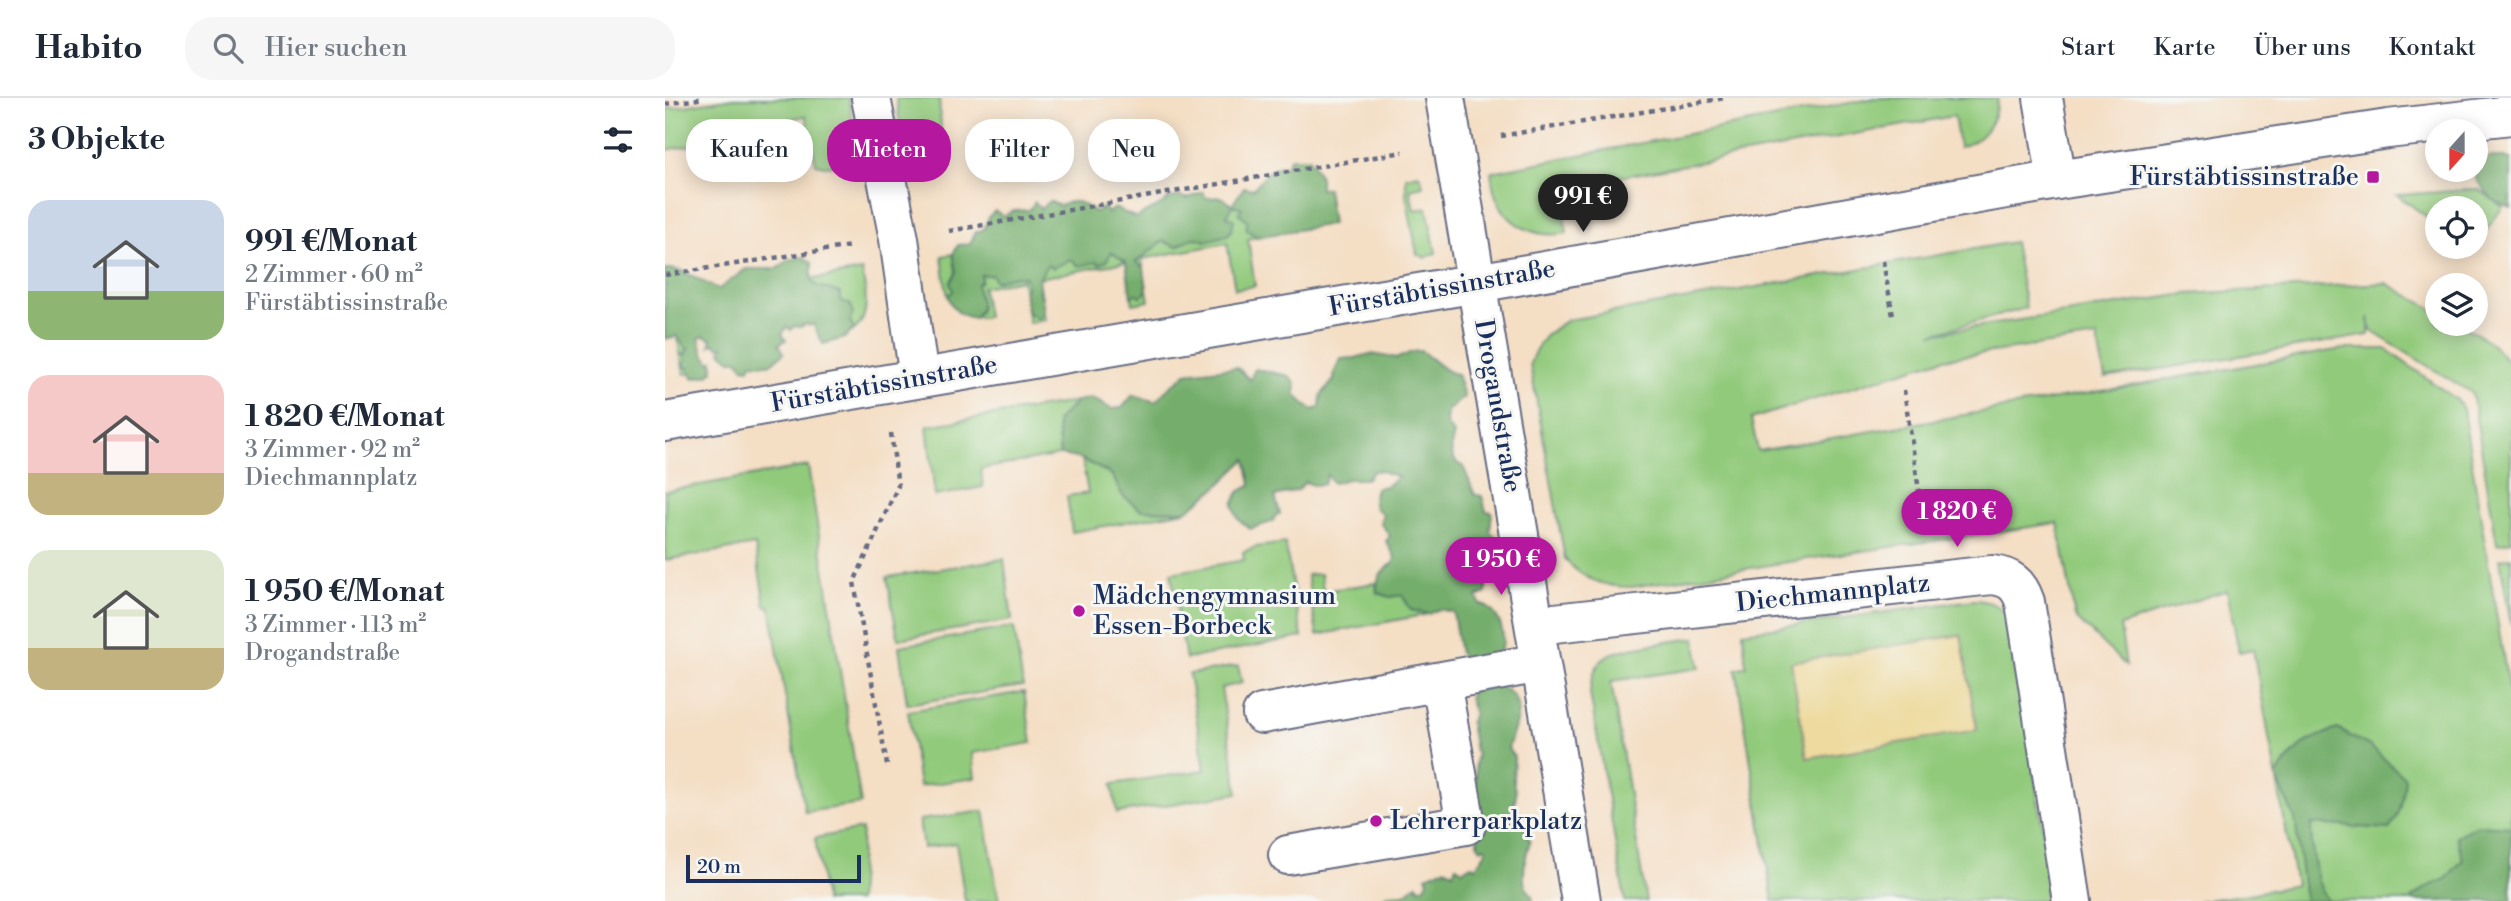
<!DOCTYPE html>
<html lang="de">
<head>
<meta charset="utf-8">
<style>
  body { margin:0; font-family:"Libre Bodoni",serif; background:#f6f6f7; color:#1f2937; height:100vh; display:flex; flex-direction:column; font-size:26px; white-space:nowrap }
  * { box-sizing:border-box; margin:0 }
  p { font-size:23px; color:#747a83 }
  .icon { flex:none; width:38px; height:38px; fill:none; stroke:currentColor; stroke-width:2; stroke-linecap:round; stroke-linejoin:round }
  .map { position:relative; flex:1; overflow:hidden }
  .details { display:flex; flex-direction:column; background:#fff; width:665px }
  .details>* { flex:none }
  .top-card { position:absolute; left:21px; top:21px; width:665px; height:63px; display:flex; gap:14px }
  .needle { width:46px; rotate:201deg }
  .controls { position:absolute; left:1760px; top:21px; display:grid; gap:14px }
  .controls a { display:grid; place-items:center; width:63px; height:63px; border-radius:50%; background:#fff; box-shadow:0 4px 18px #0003; font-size:35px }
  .scale { position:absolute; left:21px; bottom:18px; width:175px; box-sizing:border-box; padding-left:7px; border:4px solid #1b2f5e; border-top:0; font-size:19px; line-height:24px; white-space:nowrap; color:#1b2f5e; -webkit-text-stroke:5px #f6f6f2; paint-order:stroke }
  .price { position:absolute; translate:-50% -60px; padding:0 16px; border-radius:24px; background:#b5179e; color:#fff; font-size:23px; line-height:46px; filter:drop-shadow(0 2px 4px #0008) }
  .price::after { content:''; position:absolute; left:50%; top:42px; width:21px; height:16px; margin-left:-10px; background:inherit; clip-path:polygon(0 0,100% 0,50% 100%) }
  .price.on { background:#222; color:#fff }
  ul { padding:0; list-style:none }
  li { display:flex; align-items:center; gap:21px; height:175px; padding:0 28px }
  li span { display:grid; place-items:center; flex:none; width:196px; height:140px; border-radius:21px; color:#555 }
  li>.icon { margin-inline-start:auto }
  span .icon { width:84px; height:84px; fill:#fffc; stroke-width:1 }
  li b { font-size:30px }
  h2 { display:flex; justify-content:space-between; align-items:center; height:84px; padding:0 28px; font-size:30px }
  .chip { padding:0 24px; border-radius:28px; background:#fff; box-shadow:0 4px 18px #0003; font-size:24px; line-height:63px }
  .chip.on { background:#b5179e; color:#fff }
  header { display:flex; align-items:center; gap:42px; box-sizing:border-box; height:98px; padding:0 35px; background:#fff; border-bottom:2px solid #e0e1e3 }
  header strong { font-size:33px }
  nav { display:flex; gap:38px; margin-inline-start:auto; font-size:24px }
  .search { width:490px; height:63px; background:#f6f6f7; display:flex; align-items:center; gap:18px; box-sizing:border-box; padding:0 24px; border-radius:28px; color:#747a83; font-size:26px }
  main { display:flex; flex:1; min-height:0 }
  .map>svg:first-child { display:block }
</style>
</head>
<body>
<header>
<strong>Habito</strong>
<div class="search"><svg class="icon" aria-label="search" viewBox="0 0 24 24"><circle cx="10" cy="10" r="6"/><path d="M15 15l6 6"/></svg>Hier suchen</div>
<nav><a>Start</a><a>Karte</a><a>Über uns</a><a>Kontakt</a></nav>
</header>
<main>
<section class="details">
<h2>3 Objekte<svg class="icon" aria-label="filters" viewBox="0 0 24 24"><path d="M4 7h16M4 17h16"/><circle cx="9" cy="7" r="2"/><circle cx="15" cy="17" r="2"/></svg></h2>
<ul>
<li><span style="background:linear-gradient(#c9d6e8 65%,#8fb573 0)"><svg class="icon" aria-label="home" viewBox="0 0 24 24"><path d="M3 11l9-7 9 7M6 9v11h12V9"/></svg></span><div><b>991 €/Monat</b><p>2 Zimmer · 60 m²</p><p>Fürstäbtissinstraße</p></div></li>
<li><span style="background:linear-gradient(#f6c9c9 70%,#c2b280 0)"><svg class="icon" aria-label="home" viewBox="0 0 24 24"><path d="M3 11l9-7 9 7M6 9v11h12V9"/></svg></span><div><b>1 820 €/Monat</b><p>3 Zimmer · 92 m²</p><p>Diechmannplatz</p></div></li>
<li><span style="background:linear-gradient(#dfe7d0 70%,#c2b280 0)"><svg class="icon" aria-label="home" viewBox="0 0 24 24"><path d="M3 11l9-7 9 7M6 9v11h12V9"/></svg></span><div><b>1 950 €/Monat</b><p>3 Zimmer · 113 m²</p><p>Drogandstraße</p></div></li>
</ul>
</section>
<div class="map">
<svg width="1846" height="803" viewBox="0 0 1846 803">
  <rect width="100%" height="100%" fill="#f6f6f2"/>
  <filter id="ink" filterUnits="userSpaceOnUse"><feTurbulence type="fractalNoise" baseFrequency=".0143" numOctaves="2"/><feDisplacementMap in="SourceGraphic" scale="14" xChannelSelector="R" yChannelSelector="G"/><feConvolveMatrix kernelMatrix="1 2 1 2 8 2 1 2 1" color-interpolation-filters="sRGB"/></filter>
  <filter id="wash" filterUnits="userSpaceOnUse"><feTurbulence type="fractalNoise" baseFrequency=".00686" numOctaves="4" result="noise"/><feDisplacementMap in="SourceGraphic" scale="28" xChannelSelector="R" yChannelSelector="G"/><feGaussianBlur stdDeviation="1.57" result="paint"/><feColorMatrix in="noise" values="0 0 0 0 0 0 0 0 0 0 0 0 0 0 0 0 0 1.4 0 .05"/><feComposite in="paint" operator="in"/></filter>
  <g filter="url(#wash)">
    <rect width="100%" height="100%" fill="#f4dec4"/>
    <g fill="#92ca7c" stroke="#567c6d" stroke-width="2">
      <polygon points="68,0 184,0 193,65 160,68 151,66 141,18 62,32 63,41 0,52 0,11"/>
      <polygon points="231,0 274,0 277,43 271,52 240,57"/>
      <path d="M1210,0H1333C1330,23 1319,44 1294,49L1289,18L894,90L902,135C873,141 844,129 832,101C828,93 827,83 826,74Z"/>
      <polygon points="753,76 756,79 758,88 745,91 749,112 762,110 771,155 760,160 752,156 741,97 741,79"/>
      <polygon points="1813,91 1838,109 1811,146 1811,110 1773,110 1773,127 1732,97"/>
      <path d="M567,107L577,110L587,134L592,139L583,141L590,188L570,191L562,145L477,161L484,203L468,206L461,164L374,180L380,222L364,225L357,182L317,189L322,219C278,223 282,192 277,158Z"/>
      <path d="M1349,144L1361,210L1266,236L1521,196L1721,185L1773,214V226C1806,226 1826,242 1846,267V443L1832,446L1807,295L1706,233L1704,218V237L1440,280L1432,239L1278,261L1086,321L1093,353L1677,251H1721L1792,302L1798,311L1846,606V803H1533L1579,797L1631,787L1588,551L1574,554L1562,492L1455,528L1461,567L1456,563L1410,519L1393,425L1142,461L967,489C939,489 918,482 900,461L865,266C872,244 883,233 903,222Z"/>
      <path d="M197,173C205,214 204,235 158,246L152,215L31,235L36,274L19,276L12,239L0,206Z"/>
      <polygon points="413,303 392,323 395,357 316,371 318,389 270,398 262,328"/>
      <polygon points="417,361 447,377 458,398 476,412 521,413 407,434 402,398 423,395"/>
      <polygon points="143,368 196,706 140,714 105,509 100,508 90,447 0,462 0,393"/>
      <polygon points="620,445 637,539 521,561 506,475 579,462 578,454 591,449"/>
      <polygon points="1846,459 1846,527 1835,461"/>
      <polygon points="339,461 347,522 233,541 222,479"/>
      <polygon points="656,476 658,493 711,485 712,495 725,499 737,497 746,512 764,516 652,537 642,477"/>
      <path d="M1308,502C1323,502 1337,508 1345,521L1389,803H1108L1071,571L1081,568L1078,534Z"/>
      <polygon points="349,529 358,588 242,606 234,548"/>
      <path d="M1030,540L1035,570L946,583L981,803H960L925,595C926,582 929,569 939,560C952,549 1011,543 1030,540Z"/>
      <polygon points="573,568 577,585 556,590 573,695 452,715 447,686 540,672 524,576"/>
      <polygon points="359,594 367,645 307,655 310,680 254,688 243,613"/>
      <polygon points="319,713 334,803 300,803 291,745 258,750 254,722"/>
      <polygon points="197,731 193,803 160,803 150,740"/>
    </g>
    <g fill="#75ae6c" stroke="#486e65" stroke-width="2">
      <polygon points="1827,59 1846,61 1846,110 1828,102 1811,82 1812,64"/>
      <path d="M625,60H644L655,79V91L662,90L667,126L592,139L581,131L583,123L574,115L577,110L568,107L562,118L569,122L567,131L563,137L540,143C527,136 523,143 511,149L498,143L471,164L479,170L482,193L475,199L472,195L466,199L461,164L446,154L442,163L434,166L431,164L414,168L406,162L388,170L382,167L374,181V195L376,196L379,212L374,221L363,215L359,193L362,186L360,179L350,178L330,183L327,177H316V183L312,186C312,200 322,208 309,220C294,217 289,213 283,198L288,193L285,185L291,174L288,156L293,147L305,146L310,135L319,131L324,118L330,113L339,118L348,113L364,112L370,104L376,111L384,103L395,108C410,100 416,104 430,114L439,109L443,115L449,110L472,120C482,111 494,112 503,101L515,98L522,101L538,94L541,100L557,99L567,107L579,89L588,91C600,79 602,68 621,68Z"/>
      <path d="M138,159L147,164V182L150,187L175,195V202L186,207L188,215L185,223L189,231L179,240L158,246L148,226L144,228L142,226L135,229L129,228L126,232L122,229L117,236L121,242L114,246L119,255L106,266L87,265L84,270L78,269L73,262H66L56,254L58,248L54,249L49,245L45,248L47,241L38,238L34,240L38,255L45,264L48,263V273L43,277L28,280L23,270L18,269L21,261L20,257H17L22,254L23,250H20L12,238L0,241V171C22,170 34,184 54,191L81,171H112L124,162Z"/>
      <path d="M756,253C767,260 780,275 792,276L799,299L782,313L781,326L789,336C785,348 784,363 798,368L810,397L817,398L821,413L827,414L825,433L830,439L820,458L811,464L813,479C821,483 822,486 821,495L812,499L815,506C830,510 838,527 838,542C838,548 834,553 833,559C832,568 835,579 836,588C864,604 850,626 843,650L849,659L848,684L851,695L849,711L855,715L865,745C861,753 857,778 860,787C863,795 868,794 868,803H714L722,796L741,795L752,786L754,790L759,789L763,783L761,778L780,770L788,774L791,768L798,772L806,767L811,769L822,752L819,749L816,751L813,747L810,690C814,677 807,667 812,655L810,653L805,625L809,615L804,599L808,584L798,559L795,557L788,514L774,511L764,516L746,512L737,497L725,499L712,494C711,480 716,472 728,466L730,459L721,443L725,438L715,424L718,416L710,410L708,401L711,390L721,388L733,379L714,372L707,374L701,381H682L668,385L662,377L659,386L648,387L640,384L633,392L610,398L615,416L611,417L607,424L585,431L573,421L568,406L574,394L586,387L581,361L551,390L521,413L476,412L458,398L447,377L417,361L395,357L392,323L413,303L426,300L446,311L457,310L468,297L491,304C498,292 512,285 521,275L572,269L585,282L590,271L624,278L631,286L630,296L641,308L649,312L655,309L656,297L669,282L670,273L676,261L690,260L705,256L733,260L747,254Z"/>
      <path d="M1672,631L1705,648L1740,680C1738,700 1737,715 1724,731L1646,726C1646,746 1650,788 1663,803H1640L1630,721L1611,678C1631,649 1638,643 1672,631Z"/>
      <polygon points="1813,727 1846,729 1846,803 1746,803 1746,801 1762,789 1781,781 1798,761 1791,738"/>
    </g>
    <polygon fill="#eeda9e" stroke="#84847e" stroke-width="2" points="1296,537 1312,632 1142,660 1126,564"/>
  </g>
  <g filter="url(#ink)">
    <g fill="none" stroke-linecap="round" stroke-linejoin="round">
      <defs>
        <g id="minor">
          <polyline points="206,0 234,141 254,280"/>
          <polyline points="780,0 916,803"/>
          <polyline points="1378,0 1392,82"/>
          <polyline points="0,324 812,185 1392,82 1723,31 1846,17"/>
          <path d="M871,527L1327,477C1345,479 1354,486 1360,504L1407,803"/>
          <polyline points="597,616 875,565"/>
          <polyline points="623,757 801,727 776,584"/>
        </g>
      </defs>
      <use href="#minor" stroke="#676c82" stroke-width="42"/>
      <g stroke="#676c82" stroke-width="4.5" stroke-dasharray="5 5" stroke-linecap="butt">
        <polyline points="0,6 39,0"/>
        <polyline points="836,38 1060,0"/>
        <polyline points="284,133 738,54"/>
        <polyline points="1218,163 1228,218"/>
        <polyline points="0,177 186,148"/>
        <polyline points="1239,292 1260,433"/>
        <polyline points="222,667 189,484 233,388 226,335"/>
      </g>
      <use href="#minor" stroke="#fff" stroke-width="38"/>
    </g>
  </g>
  <g fill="#b5179e" stroke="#f6f6f2" stroke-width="2.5">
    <rect x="1701" y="72" width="14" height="14" rx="3.5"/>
    <circle cx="414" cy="513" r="7"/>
    <circle cx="711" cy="723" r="7"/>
  </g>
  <g text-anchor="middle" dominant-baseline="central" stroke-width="6" stroke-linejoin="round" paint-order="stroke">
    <g font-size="26" fill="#1b2f5e" stroke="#f6f6f2" text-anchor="start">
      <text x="1694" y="79" text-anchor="end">Fürstäbtissinstraße</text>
      <text x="428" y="498">Mädchengymnasium<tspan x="428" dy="30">Essen-Borbeck</tspan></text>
      <text x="725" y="723">Lehrerparkplatz</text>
    </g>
    <g font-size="26" fill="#1b2f5e" stroke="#f6f6f2">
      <text transform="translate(777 190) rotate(-10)">Fürstäbtissinstraße</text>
      <text transform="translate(219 286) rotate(-10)">Fürstäbtissinstraße</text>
      <text transform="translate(833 308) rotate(80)">Drogandstraße</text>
      <text transform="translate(1168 495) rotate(-6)">Diechmannplatz</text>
    </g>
  </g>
</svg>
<div class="controls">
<a><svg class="needle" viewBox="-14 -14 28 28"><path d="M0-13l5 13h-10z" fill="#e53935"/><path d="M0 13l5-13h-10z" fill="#747a83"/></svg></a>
<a><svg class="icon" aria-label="locate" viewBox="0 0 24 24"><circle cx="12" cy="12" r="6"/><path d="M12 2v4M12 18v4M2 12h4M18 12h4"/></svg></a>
<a><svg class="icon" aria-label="layers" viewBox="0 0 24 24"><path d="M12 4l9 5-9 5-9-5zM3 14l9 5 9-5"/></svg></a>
</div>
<div class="scale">20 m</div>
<b class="price on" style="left:918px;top:136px">991 €</b>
<b class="price" style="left:1292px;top:451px">1 820 €</b>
<b class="price" style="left:836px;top:499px">1 950 €</b>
<div class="top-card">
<a class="chip">Kaufen</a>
<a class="chip on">Mieten</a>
<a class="chip">Filter</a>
<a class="chip">Neu</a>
</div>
</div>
</main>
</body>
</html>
